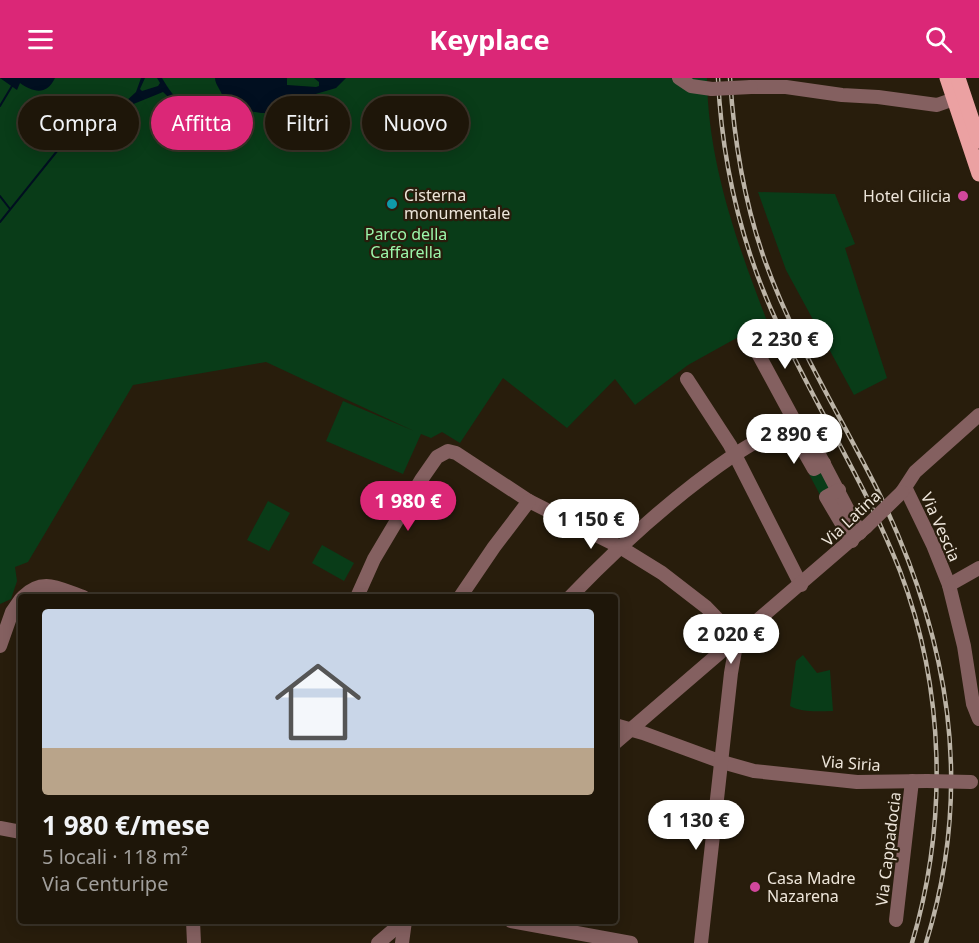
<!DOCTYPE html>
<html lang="it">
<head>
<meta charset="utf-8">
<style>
  body { margin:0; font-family:"Noto Sans",sans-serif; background:#261f12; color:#f1f3f6; height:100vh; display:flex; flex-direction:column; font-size:22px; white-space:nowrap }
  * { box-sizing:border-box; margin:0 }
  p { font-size:20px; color:#a19f9c }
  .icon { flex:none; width:33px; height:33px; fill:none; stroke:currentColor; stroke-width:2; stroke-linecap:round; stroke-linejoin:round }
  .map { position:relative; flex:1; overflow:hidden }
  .sheet { position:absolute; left:18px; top:516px; width:600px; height:330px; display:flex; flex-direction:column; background:#1e1609; border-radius:6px; box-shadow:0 3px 15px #0003,0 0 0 2px #3c352a }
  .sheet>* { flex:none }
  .hud { position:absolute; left:18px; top:18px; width:600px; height:54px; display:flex; gap:12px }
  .price { position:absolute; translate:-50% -51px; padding:0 14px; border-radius:21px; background:#fff; color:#222; font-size:20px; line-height:39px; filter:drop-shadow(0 2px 3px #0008) }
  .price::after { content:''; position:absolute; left:50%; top:36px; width:18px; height:14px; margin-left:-9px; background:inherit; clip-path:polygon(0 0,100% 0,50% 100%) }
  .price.on { background:#db2777; color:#fff }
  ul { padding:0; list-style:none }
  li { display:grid; align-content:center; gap:12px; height:318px; padding:0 24px }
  li span { display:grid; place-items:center; height:186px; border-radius:6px; color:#555 }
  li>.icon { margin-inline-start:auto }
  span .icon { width:108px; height:108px; fill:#fffc; stroke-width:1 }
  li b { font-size:26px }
  .pill { padding:0 21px; border-radius:27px; background:#1e1609; box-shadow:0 3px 15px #0003,0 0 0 2px #3c352a; font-size:21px; line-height:54px }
  .pill.on { background:#db2777; color:#fff }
  header { display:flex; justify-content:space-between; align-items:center; height:78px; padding:0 24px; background:#db2777; color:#fff; font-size:27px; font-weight:700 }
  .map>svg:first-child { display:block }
</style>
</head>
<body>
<header><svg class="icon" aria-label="menu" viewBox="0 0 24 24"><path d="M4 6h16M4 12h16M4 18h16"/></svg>Keyplace<svg class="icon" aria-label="search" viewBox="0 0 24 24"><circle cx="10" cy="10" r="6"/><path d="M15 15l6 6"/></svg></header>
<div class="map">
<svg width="979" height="865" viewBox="0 0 979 865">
  <rect width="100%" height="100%" fill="#281d0c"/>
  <g fill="#093c18">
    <path d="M0,0H707C708,85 737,165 767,243L688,287L635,327L615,301L567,350L503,300L460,365L442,354L431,360L421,356L403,396L326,363L343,323L414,353L266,284L133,307L28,484L15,489L17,503L11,521L0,526Z"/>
    <polygon points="758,114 835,116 855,166 845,170 887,300 854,317 786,192"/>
    <polygon points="823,389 834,412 821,419 809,396"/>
    <polygon points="268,423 290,435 269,473 247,462"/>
    <polygon points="322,467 354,485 344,503 312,485"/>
    <path d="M803,577L817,595L830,592L833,633C819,633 802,635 790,628L796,583Z"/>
  </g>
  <g fill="#010f20">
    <path d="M0,0H55C47,17 34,15 20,5L17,12Z"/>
    <path d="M141,0H145L140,11L142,13L158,8L160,5L157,0H162C171,16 193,46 214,33C218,30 223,27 223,22C223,13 215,8 215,0H287V7L316,9L319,8V4L314,0H346L336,10L302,20L280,35H261L249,33L222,36L208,44L190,40L163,14L131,27L123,26L136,14Z"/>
  </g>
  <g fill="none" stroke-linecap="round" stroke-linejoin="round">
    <g stroke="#010f20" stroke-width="2">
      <polyline points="0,28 12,8"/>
      <polyline points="0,118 10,131"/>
      <polyline points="0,144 82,42 125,25"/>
    </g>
    <g stroke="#846060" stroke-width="14">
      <polyline points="679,0 691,8 712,11"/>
      <polyline points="751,9 786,9 842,17 878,19 937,27 954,21"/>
      <polyline points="748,257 794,342 804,348 860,455"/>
      <polyline points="687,301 730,367 801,507"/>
      <polyline points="794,342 793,354 814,391 824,385"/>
      <polyline points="906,411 933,467 949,507 964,568 973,626 979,641"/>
      <polyline points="839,412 826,419 852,463"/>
      <polyline points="902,414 915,394 979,337"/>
      <polyline points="949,507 979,490"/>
      <path d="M23,519C43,499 59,511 83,519"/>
      <polyline points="357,519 374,481 421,402 437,379 448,373 456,375 529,423 620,469 662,495 706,529 737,561"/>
      <polyline points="460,519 494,469 529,423"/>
      <path d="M570,519C620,467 674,418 734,377C753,365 774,353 794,342"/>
      <polyline points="0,568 12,534 21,521"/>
      <polyline points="615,647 643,655 722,684 754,693 857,704 927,703"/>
      <polyline points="615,665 866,449"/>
      <polyline points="0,750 21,754"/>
      <polyline points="896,842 912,703"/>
      <polyline points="193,843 194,865"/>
      <polyline points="511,843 631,865"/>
      <polyline points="378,865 404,843"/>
      <polyline points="402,865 405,843"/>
      <polyline points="701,865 731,595 737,561"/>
    </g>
    <g stroke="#eba1a2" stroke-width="15">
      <polyline points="947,0 979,96"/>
      <polyline points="958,0 979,63"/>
    </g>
    <defs>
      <g id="rail">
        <path d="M718,0C722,88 742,171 780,251C818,332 867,409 900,493C945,611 948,744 912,865"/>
        <path d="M730,0C734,63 744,124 765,183C794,264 840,337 878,413C949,559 975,707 926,865"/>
      </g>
    </defs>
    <use href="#rail" stroke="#bcb4a7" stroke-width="4.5"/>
    <use href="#rail" stroke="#281d0c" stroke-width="2" stroke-dasharray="7" stroke-linecap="butt"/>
    <g stroke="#846060" stroke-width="14">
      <polyline points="712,11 751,9"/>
      <polyline points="866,449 902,414"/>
      <polyline points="927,703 971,704"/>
    </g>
  </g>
  <g fill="#d1479c" stroke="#281d0c" stroke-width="2">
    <circle cx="963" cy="118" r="6"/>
    <circle cx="755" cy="809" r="6"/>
  </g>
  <circle fill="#0f9aa8" stroke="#281d0c" stroke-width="2" cx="392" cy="126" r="6"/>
  <g text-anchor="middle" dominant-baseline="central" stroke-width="4.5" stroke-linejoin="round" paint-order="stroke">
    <g font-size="16" fill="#ede5da" stroke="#281d0c" text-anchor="start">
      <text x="404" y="117">Cisterna<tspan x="404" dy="18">monumentale</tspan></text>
      <text x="951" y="118" text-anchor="end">Hotel Cilicia</text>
      <text x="767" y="800">Casa Madre<tspan x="767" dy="18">Nazarena</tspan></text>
    </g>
    <g font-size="16" fill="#9cf6aa" stroke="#281d0c">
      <text x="406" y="156">Parco della<tspan x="406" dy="18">Caffarella</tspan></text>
    </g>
    <g font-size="16" fill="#ede5da" stroke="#281d0c">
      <text transform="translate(851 440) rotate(-43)">Via Latina</text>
      <text transform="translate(941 449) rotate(66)">Via Vescia</text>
      <text transform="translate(851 685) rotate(4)">Via Siria</text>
      <text transform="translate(888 771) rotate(-83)">Via Cappadocia</text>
    </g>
  </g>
</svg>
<b class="price" style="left:785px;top:292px">2 230 €</b>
<b class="price" style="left:794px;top:387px">2 890 €</b>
<b class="price on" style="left:408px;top:454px">1 980 €</b>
<b class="price" style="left:591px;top:472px">1 150 €</b>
<b class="price" style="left:731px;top:587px">2 020 €</b>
<b class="price" style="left:696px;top:773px">1 130 €</b>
<div class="hud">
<a class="pill">Compra</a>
<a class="pill on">Affitta</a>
<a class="pill">Filtri</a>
<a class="pill">Nuovo</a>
</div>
<section class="sheet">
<ul>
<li><span style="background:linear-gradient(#c9d6e8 75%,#b9a48a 0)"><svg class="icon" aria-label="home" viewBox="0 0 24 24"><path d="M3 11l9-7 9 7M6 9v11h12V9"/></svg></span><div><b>1 980 €/mese</b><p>5 locali · 118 m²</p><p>Via Centuripe</p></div></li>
</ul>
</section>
</div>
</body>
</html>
